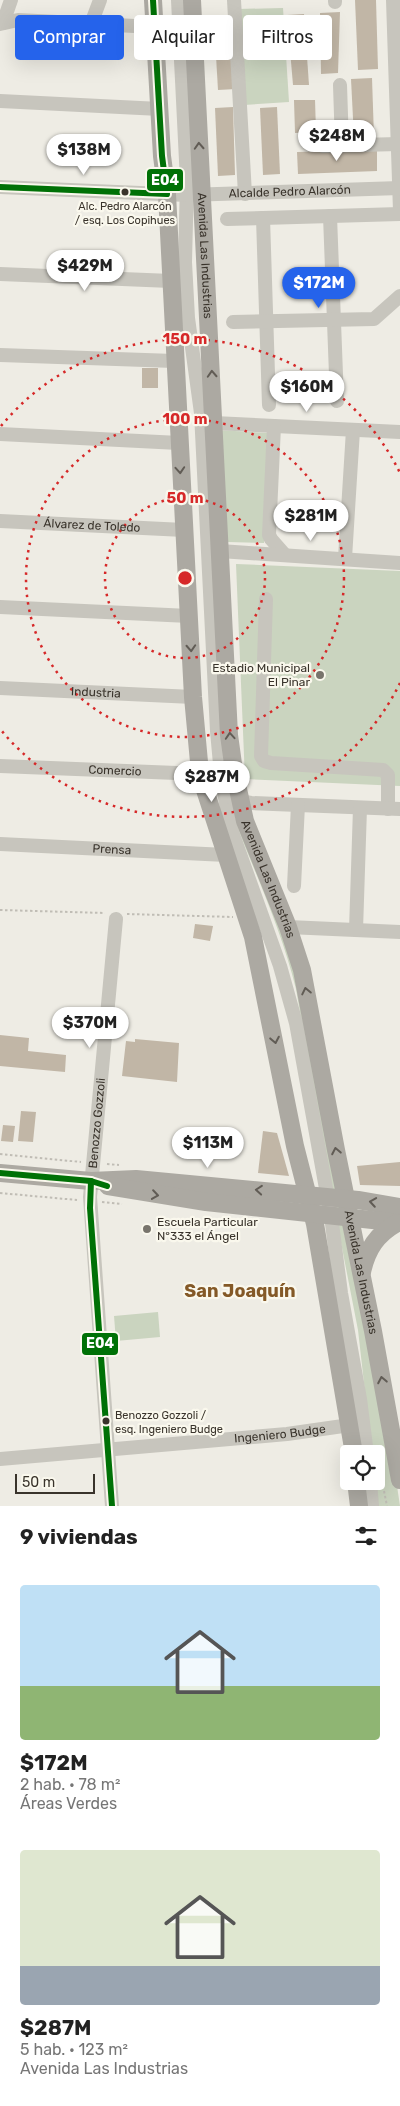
<!DOCTYPE html>
<html lang="es">
<head>
<meta charset="utf-8">
<style>
  body { margin:0; font-family:Rubik,sans-serif; background:#f2f2f2; color:#222; height:100vh; display:flex; flex-direction:column; font-size:19px; white-space:nowrap }
  * { box-sizing:border-box; margin:0 }
  p { font-size:16px; color:#767676 }
  .icon { flex:none; width:28px; height:28px; fill:none; stroke:currentColor; stroke-width:2; stroke-linecap:round; stroke-linejoin:round }
  .map { position:relative; height:1506px; overflow:hidden }
  .side { display:flex; flex-direction:column; background:#fff; flex:1 }
  .side>* { flex:none }
  .top-card { position:absolute; left:15px; top:15px; width:370px; height:45px; display:flex; gap:10px }
  .buttons { position:absolute; left:340px; top:1445px; display:grid; gap:10px }
  .buttons a { display:grid; place-items:center; width:45px; height:45px; border-radius:5px; background:#fff; box-shadow:0 5px 20px #0002; font-size:25px }
  .scale { position:absolute; left:15px; bottom:12px; width:80px; box-sizing:border-box; padding-left:5px; border:2px solid #39332b; border-top:0; font-size:14px; line-height:18px; white-space:nowrap; color:#39332b; -webkit-text-stroke:4px #faf8ed; paint-order:stroke }
  .price { position:absolute; translate:-50% -42px; padding:0 11px; border-radius:18px; background:#fff; color:#222; font-size:16px; line-height:32px; filter:drop-shadow(0 1px 2px #0008) }
  .price::after { content:''; position:absolute; left:50%; top:30px; width:15px; height:11px; margin-left:-8px; background:inherit; clip-path:polygon(0 0,100% 0,50% 100%) }
  .price.on { background:#2563eb; color:#fff }
  ul { padding:0; list-style:none }
  li { display:grid; align-content:center; gap:10px; height:265px; padding:0 20px }
  li span { display:grid; place-items:center; height:155px; border-radius:5px; color:#555 }
  li>.icon { margin-inline-start:auto }
  span .icon { width:90px; height:90px; fill:#fffc; stroke-width:1 }
  li b { font-size:21px }
  h2 { display:flex; justify-content:space-between; align-items:center; height:60px; padding:0 20px; font-size:21px }
  .tag { padding:0 18px; border-radius:5px; background:#fff; box-shadow:0 5px 20px #0002; font-size:18px; line-height:45px }
  .tag.on { background:#2563eb; color:#fff }
  .map>svg:first-child { display:block }
</style>
</head>
<body>
<div class="map">
<svg width="400" height="1506" viewBox="0 0 400 1506">
  <rect width="100%" height="100%" fill="#eeece4"/>
  <g fill="#cad4bf">
    <polygon points="283,8 289,102 244,105 238,9"/>
    <polygon points="217,430 268,433 264,543 227,542"/>
    <polygon points="236,564 400,571 400,786 245,779"/>
    <path d="M239,819L292,954L328,1138L344,1232L394,1466L400,1506H377L376,1454H372L358,1330L329,1181L296,989C282,932 257,877 235,822Z"/>
    <polygon points="158,1312 160,1337 116,1341 114,1316"/>
  </g>
  <g fill="#c1b6a6">
    <polygon points="355,0 376,0 378,69 358,70"/>
    <polygon points="340,12 338,73 321,74 320,13"/>
    <polygon points="304,14 309,85 293,85 287,15"/>
    <polygon points="233,21 236,89 218,90 214,22"/>
    <polygon points="372,78 374,137 354,138 351,79"/>
    <polygon points="294,100 315,100 316,132 295,133"/>
    <polygon points="233,107 235,175 218,176 215,108"/>
    <polygon points="277,107 280,174 263,175 260,108"/>
    <polygon points="377,150 377,171 298,174 297,152"/>
    <rect x="142" y="368" width="16" height="20"/>
    <polygon points="195,924 213,926 210,941 193,938"/>
    <polygon points="0,1035 29,1038 28,1051 66,1055 65,1072 0,1066"/>
    <polygon points="135,1039 179,1043 177,1082 122,1076 126,1041 135,1042"/>
    <polygon points="21,1111 36,1112 33,1142 18,1141"/>
    <polygon points="3,1125 15,1126 13,1142 1,1141"/>
    <polygon points="263,1131 277,1133 289,1176 258,1173"/>
    <polygon points="400,1162 400,1186 360,1185 357,1166"/>
  </g>
  <g fill="none" stroke-linecap="round" stroke-linejoin="round">
    <g stroke="#c0bdb5" stroke-width="2" stroke-dasharray="2.5 2.5" stroke-linecap="butt">
      <polyline points="0,910 105,913"/>
      <polyline points="127,914 233,917"/>
      <polyline points="0,1154 81,1162"/>
      <polyline points="107,1164 119,1165"/>
      <polyline points="0,1193 77,1200"/>
      <polyline points="102,1202 122,1204"/>
      <polyline points="379,1459 381,1474"/>
      <polyline points="384,1491 387,1506"/>
    </g>
    <g stroke="#c7c5bd" stroke-width="14">
      <polyline points="178,0 187,181 185,262 188,318 201,413 217,731 221,775 230,826 280,966 296,1023 331,1216 341,1293 360,1399 367,1454"/>
      <polyline points="234,0 245,194"/>
      <polyline points="335,0 335,2"/>
      <polyline points="393,0 400,211"/>
      <polyline points="3,23 11,0"/>
      <polyline points="0,24 18,20 154,27"/>
      <polyline points="91,24 100,0"/>
      <polyline points="340,85 342,145"/>
      <polyline points="0,101 160,109"/>
      <polyline points="323,146 398,144"/>
      <path id="s1" d="M0,187L187,195L400,188"/>
      <polyline points="330,216 337,401"/>
      <polyline points="263,218 269,405"/>
      <polyline points="227,219 400,214"/>
      <polyline points="0,274 171,281"/>
      <polyline points="233,322 374,319 400,296"/>
      <polyline points="0,355 174,361"/>
      <polyline points="214,423 400,432"/>
      <polyline points="274,426 269,535 271,539 285,555"/>
      <polyline points="0,434 179,443"/>
      <path id="s2" d="M0,521L184,530"/>
      <polyline points="220,551 400,563"/>
      <polyline points="345,558 353,430"/>
      <polyline points="266,599 261,756 264,761 271,763 383,770 388,775 388,809"/>
      <polyline points="0,607 189,616"/>
      <path id="s3" d="M0,688L193,697"/>
      <path id="s4" d="M0,766L202,774L209,781"/>
      <polyline points="234,800 251,803 400,809"/>
      <path id="s5" d="M0,844L226,855"/>
      <polyline points="294,886 298,805"/>
      <polyline points="288,927 400,932"/>
      <polyline points="356,930 360,808"/>
      <path id="s6" d="M0,1459L287,1434L350,1425"/>
      <polyline points="370,1481 372,1506"/>
      <path id="s7" d="M112,1506L90,1197L116,919"/>
    </g>
    <g stroke="#aca9a2" stroke-width="18">
      <polyline points="153,0 162,156 167,194 193,697 199,762 205,790 253,937 295,1146 315,1224 354,1454"/>
      <path id="s8" d="M192,0L229,735L234,771L245,821L288,927L302,970L336,1150L373,1331L400,1480"/>
      <polyline points="0,1173 91,1181 136,1179 358,1200 400,1207"/>
      <polyline points="108,1186 206,1202 400,1223"/>
      <path d="M362,1272C367,1249 377,1234 397,1223"/>
      <polyline points="356,1481 359,1506"/>
    </g>
    <defs>
      <g id="bus-1">
        <polyline points="0,187 167,194 162,156 153,0"/>
        <polyline points="0,1173 91,1181 107,1186"/>
        <polyline points="91,1181 90,1208 112,1506"/>
      </g>
    </defs>
    <use href="#bus-1" stroke="#faf8ed" stroke-width="10"/>
    <use href="#bus-1" stroke="#007106" stroke-width="6"/>
  </g>
  <defs><path id="oneway-chevron" d="M-2-3.5L2.5 0L-2 3.5" fill="none" stroke-width="1.6" stroke-linecap="round" stroke-linejoin="round" transform="scale(1.25)"/></defs>
  <g stroke="#615c55">
    <use href="#oneway-chevron" transform="translate(199 146) rotate(-93)"/>
    <use href="#oneway-chevron" transform="translate(212 374) rotate(-93)"/>
    <use href="#oneway-chevron" transform="translate(180 470) rotate(86)"/>
    <use href="#oneway-chevron" transform="translate(191 648) rotate(87)"/>
    <use href="#oneway-chevron" transform="translate(230 736) rotate(-94)"/>
    <use href="#oneway-chevron" transform="translate(306 991) rotate(-102)"/>
    <use href="#oneway-chevron" transform="translate(275 1040) rotate(79)"/>
    <use href="#oneway-chevron" transform="translate(336 1151) rotate(-101)"/>
    <use href="#oneway-chevron" transform="translate(259 1190) rotate(-175)"/>
    <use href="#oneway-chevron" transform="translate(155 1195) rotate(8)"/>
    <use href="#oneway-chevron" transform="translate(373 1202) rotate(-171)"/>
    <use href="#oneway-chevron" transform="translate(382 1380) rotate(-101)"/>
  </g>
  <g fill="none" stroke="#d62828" stroke-width="2.5" stroke-dasharray="2.5 5">
    <circle cx="185" cy="578" r="80"/>
    <circle cx="185" cy="578" r="159"/>
    <path d="M400 683A239 239 0 0 1 1 730M1 426A239 239 0 0 1 400 473"/>
  </g>
  <g fill="#39332b" stroke="#faf8ed" stroke-width="2">
    <circle cx="125" cy="192" r="4.5"/>
    <circle cx="106" cy="1421" r="4.5"/>
  </g>
  <g fill="#78746c" stroke="#faf8ed" stroke-width="2">
    <circle cx="320" cy="675" r="5"/>
    <circle cx="147" cy="1229" r="5"/>
  </g>
  <g text-anchor="middle" dominant-baseline="central" stroke-width="4.5" stroke-linejoin="round" paint-order="stroke">
    <g font-size="11" fill="#39332b" stroke="#faf8ed">
      <text x="125" y="206">Alc. Pedro Alarcón<tspan x="125" dy="14">/ esq. Los Copihues</tspan></text>
      <text x="115" y="1415" text-anchor="start">Benozzo Gozzoli /<tspan x="115" dy="14">esq. Ingeniero Budge</tspan></text>
    </g>
    <g font-size="12" fill="#39332b" stroke="#faf8ed">
      <text stroke="none"><textPath href="#s1" startOffset="290">Alcalde Pedro Alarcón</textPath></text>
      <text stroke="none"><textPath href="#s8" startOffset="256">Avenida Las Industrias</textPath></text>
      <text stroke="none"><textPath href="#s2" startOffset="92">Álvarez de Toledo</textPath></text>
      <text stroke="none"><textPath href="#s3" startOffset="96">Industria</textPath></text>
      <text stroke="none"><textPath href="#s4" startOffset="115">Comercio</textPath></text>
      <text stroke="none"><textPath href="#s5" startOffset="112">Prensa</textPath></text>
      <text stroke="none"><textPath href="#s8" startOffset="886">Avenida Las Industrias</textPath></text>
      <text stroke="none"><textPath href="#s7" startOffset="384">Benozzo Gozzoli</textPath></text>
      <text stroke="none"><textPath href="#s8" startOffset="1291">Avenida Las Industrias</textPath></text>
      <text stroke="none"><textPath href="#s6" startOffset="281">Ingeniero Budge</textPath></text>
    </g>
    <g font-size="12" fill="#39332b" stroke="#faf8ed" text-anchor="end">
      <text x="310" y="668">Estadio Municipal<tspan x="310" dy="14">El Pinar</tspan></text>
      <text x="157" y="1222" text-anchor="start">Escuela Particular<tspan x="157" dy="14">N°333 el Ángel</tspan></text>
    </g>
    <g font-size="18" font-weight="bold" fill="#845927" stroke="#faf8ed">
      <text x="240" y="1291">San Joaquín</text>
    </g>
  </g>
  <circle cx="185" cy="578" r="8" fill="#d62828" stroke="#faf8ed" stroke-width="2.5"/>
  <g font-size="15" text-anchor="middle" font-weight="bold" fill="#d62828" stroke="#faf8ed" stroke-width="4.5" stroke-linejoin="round" paint-order="stroke">
    <text x="185" y="344">150 m</text>
    <text x="185" y="424">100 m</text>
    <text x="185" y="503">50 m</text>
  </g>
  <g stroke="#faf8ed" stroke-width="2">
    <rect x="146" y="168" width="38" height="24" rx="5" fill="#007106"/>
    <rect x="81" y="1332" width="38" height="24" rx="5" fill="#007106"/>
  </g>
  <g font-size="14" text-anchor="middle" font-weight="bold" fill="#fff">
    <text x="165" y="185">E04</text>
    <text x="100" y="1348">E04</text>
  </g>
</svg>
<div class="buttons">
<a><svg class="icon" aria-label="locate" viewBox="0 0 24 24"><circle cx="12" cy="12" r="6"/><path d="M12 2v4M12 18v4M2 12h4M18 12h4"/></svg></a>
</div>
<div class="scale">50 m</div>
<b class="price" style="left:337px;top:162px">$248M</b>
<b class="price" style="left:84px;top:176px">$138M</b>
<b class="price" style="left:85px;top:292px">$429M</b>
<b class="price on" style="left:319px;top:309px">$172M</b>
<b class="price" style="left:307px;top:413px">$160M</b>
<b class="price" style="left:311px;top:542px">$281M</b>
<b class="price" style="left:212px;top:803px">$287M</b>
<b class="price" style="left:90px;top:1049px">$370M</b>
<b class="price" style="left:208px;top:1169px">$113M</b>
<div class="top-card">
<a class="tag on">Comprar</a>
<a class="tag">Alquilar</a>
<a class="tag">Filtros</a>
</div>
</div>
<section class="side">
<h2>9 viviendas<svg class="icon" aria-label="filters" viewBox="0 0 24 24"><path d="M4 7h16M4 17h16"/><circle cx="9" cy="7" r="2"/><circle cx="15" cy="17" r="2"/></svg></h2>
<ul>
<li><span style="background:linear-gradient(#bfe0f5 65%,#8fb573 0)"><svg class="icon" aria-label="home" viewBox="0 0 24 24"><path d="M3 11l9-7 9 7M6 9v11h12V9"/></svg></span><div><b>$172M</b><p>2 hab. · 78 m²</p><p>Áreas Verdes</p></div></li>
<li><span style="background:linear-gradient(#dfe7d0 75%,#9aa5b1 0)"><svg class="icon" aria-label="home" viewBox="0 0 24 24"><path d="M3 11l9-7 9 7M6 9v11h12V9"/></svg></span><div><b>$287M</b><p>5 hab. · 123 m²</p><p>Avenida Las Industrias</p></div></li>
</ul>
</section>
</body>
</html>
